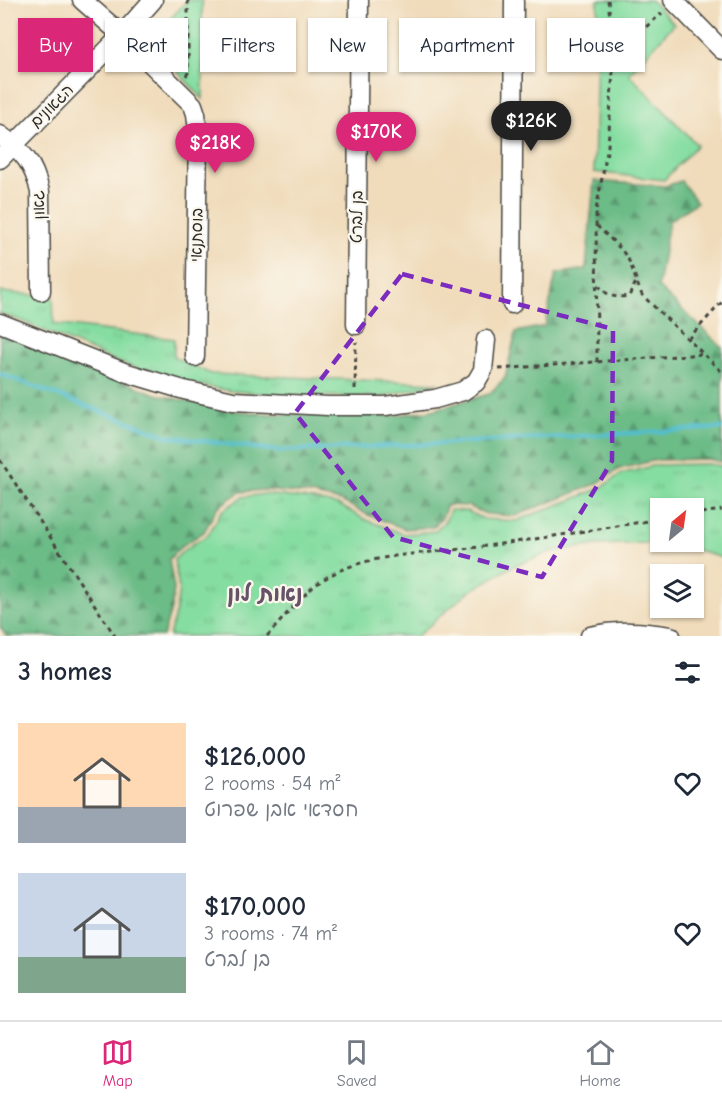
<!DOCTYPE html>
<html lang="en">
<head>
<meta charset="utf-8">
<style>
  body { margin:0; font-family:"Comic Neue","Playpen Sans Hebrew",sans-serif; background:#f6f6f7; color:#1f2937; height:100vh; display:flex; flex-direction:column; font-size:22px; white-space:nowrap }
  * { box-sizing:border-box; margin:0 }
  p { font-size:20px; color:#747a83 }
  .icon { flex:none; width:33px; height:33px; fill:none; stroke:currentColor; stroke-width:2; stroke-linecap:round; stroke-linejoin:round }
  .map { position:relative; height:636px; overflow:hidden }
  .panel { display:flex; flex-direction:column; background:#fff; flex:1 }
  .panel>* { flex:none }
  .top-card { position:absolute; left:18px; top:18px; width:687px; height:54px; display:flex; gap:12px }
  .needle { width:39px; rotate:29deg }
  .tools { position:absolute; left:650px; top:498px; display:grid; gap:12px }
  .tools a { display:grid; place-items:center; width:54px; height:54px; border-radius:0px; background:#fff; box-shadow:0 2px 4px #0004; font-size:30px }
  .price { position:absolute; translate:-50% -51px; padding:0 14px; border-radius:21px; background:#db2777; color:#fff; font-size:20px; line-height:39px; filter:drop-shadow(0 2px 3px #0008) }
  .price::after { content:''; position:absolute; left:50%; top:36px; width:18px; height:14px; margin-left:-9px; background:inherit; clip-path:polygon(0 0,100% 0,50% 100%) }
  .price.selected { background:#222; color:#fff }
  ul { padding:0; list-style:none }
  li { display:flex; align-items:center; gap:18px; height:150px; padding:0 18px }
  li span { display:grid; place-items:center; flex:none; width:168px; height:120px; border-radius:0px; color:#555 }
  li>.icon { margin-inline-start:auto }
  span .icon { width:72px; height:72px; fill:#fffc; stroke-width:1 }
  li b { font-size:26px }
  h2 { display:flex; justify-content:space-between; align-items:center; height:72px; padding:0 18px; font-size:26px }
  .pill { padding:0 21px; border-radius:0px; background:#fff; box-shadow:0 2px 4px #0004; font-size:21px; line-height:54px }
  .pill.selected { background:#db2777; color:#fff }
  .tab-bar { display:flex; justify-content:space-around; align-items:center; height:84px; border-top:2px solid #e0e1e3; background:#fff; font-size:16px; color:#747a83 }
  .tab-bar a { display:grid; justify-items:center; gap:3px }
  .tab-bar .selected { color:#db2777 }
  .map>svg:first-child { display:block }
</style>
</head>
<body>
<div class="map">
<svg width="722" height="636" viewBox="0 0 722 636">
  <defs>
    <pattern id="grass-tufts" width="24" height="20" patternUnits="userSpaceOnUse" patternTransform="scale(1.5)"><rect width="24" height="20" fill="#85dda1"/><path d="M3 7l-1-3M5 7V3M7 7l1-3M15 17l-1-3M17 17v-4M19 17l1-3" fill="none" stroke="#73be8b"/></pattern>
    <pattern id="forest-firs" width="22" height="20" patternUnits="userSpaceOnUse" patternTransform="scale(1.5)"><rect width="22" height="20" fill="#6cbc87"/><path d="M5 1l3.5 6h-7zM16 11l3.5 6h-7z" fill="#59996f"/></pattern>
  </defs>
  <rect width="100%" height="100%" fill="#fbf7ec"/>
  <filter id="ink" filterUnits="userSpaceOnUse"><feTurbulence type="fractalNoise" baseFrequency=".0167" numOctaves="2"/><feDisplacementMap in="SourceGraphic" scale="12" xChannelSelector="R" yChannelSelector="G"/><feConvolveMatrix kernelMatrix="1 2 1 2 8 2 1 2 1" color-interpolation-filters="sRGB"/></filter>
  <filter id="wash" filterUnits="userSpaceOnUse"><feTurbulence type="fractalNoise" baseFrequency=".008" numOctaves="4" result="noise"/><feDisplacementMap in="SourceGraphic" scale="24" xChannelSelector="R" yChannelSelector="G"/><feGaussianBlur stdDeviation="1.35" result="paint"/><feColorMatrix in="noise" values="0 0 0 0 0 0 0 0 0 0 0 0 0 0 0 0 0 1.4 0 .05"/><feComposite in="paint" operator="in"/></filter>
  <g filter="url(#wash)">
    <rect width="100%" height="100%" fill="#f0dcbb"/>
    <g fill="url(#grass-tufts)" stroke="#588466" stroke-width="1.5" fill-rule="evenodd">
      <polygon points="0,292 53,297 54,324 174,339 174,357 211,374 438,383 382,397 303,396 231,391 175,381 118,362 14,318 0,314"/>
      <path d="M708,464L722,466V558L691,548L648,543L596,545L551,552L511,567L467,593L417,636H169L176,610L179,589L174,560L186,548L208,535L221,512L242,497L264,494L309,499L339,505L366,520L404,534L435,531L446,520L450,510L467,511L484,519L516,521L599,489L621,474L656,465ZM660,508H693V542H660Z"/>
    </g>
    <polygon fill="url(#forest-firs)" stroke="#4c7459" stroke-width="1.5" points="594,181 666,186 681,181 697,202 669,221 658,287 722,347 722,462 708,459 656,460 619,469 596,484 515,516 486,514 468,506 447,505 442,518 433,527 405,529 368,515 341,501 310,494 264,490 240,492 217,508 204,532 183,545 169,559 174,589 171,609 163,636 6,636 0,627 0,333 156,394 225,410 271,414 391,416 433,410 489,394 505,378 516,332 545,326 556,274 586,269"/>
    <g fill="#85dda1" stroke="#588466" stroke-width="1.5">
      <polygon points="188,0 202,0 203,99 149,41"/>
      <polygon points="598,0 651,0 674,24 629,74 697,145 664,180 594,172"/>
    </g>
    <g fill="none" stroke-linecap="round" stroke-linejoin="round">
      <polyline stroke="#53bece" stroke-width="4.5" points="0,374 167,436 279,451 455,443 722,428"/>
    </g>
  </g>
  <g filter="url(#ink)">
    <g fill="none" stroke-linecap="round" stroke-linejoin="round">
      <defs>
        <g id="minor">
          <polyline points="82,0 122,35 193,105 196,114 198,130 195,357"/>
          <polyline points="673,0 722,50"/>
          <path d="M0,135C23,151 34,164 40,192L41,291"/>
          <polyline points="0,159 122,35 153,0"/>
          <polyline points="512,304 514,0"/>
          <polyline points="0,323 124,372 184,390 233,401 328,406 385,406 435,399 463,391 476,382 483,370 486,340"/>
          <polyline points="356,325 359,0"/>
          <path d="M590,636C618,630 642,631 671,636"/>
        </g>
      </defs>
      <use href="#minor" stroke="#494641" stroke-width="21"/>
      <g stroke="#494641" stroke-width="3" stroke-dasharray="4.5 4.5" stroke-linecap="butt">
        <polyline points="608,0 614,55"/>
        <polyline points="186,76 188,73 188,0"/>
        <path d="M597,226C608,237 623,248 630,263C634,273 637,284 642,295L722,372"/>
        <path d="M598,285C609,297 613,298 629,296L636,282"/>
        <polyline points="688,339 722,302"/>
        <polyline points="597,362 596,210 608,146 614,55 662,13"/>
        <polyline points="499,369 703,354"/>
        <polyline points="355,389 356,342"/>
        <polyline points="0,460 115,636"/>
        <polyline points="693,514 722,510"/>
        <path d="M267,636C287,615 304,590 329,576C369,553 425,554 471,548C534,540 597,529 660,519"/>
      </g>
      <use href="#minor" stroke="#fff" stroke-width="18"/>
    </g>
  </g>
  <path fill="none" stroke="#7b2cbf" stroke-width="4.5" stroke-dasharray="12 8" stroke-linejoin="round" d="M402,274L613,329L612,461L542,577L393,537L295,413Z"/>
  <g text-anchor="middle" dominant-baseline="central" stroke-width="4.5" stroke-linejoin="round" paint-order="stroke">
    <g font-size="16" fill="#2b2b2b" stroke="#fbf7ec">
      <text transform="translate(52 106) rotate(-45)">הגאונים</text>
      <text transform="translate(39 205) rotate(-93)">גאון</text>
      <text transform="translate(357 217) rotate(-89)">בן לברט</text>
      <text transform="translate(197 235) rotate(-89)">בוסתנאי</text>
    </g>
    <g font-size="22" font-weight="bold" fill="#665368" stroke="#fbf7ec">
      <text x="265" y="594">נאות לון</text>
    </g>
  </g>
</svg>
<div class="tools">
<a><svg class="needle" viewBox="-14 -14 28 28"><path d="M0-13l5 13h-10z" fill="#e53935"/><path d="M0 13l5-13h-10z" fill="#747a83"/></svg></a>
<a><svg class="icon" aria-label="layers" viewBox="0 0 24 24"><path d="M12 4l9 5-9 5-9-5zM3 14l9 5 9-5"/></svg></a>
</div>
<b class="price selected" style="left:531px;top:152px">$126K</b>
<b class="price" style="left:376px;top:163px">$170K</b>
<b class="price" style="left:215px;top:174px">$218K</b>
<div class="top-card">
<a class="pill selected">Buy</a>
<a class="pill">Rent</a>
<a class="pill">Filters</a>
<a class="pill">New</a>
<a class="pill">Apartment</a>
<a class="pill">House</a>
</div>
</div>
<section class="panel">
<h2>3 homes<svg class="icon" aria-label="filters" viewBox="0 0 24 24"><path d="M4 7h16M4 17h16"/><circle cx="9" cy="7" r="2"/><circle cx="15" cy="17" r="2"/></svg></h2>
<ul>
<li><span style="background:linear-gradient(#ffd9b3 70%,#9aa5b1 0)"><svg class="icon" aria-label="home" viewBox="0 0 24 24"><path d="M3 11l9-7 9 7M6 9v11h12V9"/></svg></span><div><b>$126,000</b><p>2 rooms · 54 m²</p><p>חסדאי אבן שפרוט</p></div><svg class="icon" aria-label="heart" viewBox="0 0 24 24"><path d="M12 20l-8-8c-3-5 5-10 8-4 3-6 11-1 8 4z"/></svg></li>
<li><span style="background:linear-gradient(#c9d6e8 70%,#7fa58c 0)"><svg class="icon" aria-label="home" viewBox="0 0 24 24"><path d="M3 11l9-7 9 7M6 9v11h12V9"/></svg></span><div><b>$170,000</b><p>3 rooms · 74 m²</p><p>בן לברט</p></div><svg class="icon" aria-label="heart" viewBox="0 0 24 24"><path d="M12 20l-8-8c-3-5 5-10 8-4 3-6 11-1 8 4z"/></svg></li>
</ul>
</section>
<nav class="tab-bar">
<a class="selected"><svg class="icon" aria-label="map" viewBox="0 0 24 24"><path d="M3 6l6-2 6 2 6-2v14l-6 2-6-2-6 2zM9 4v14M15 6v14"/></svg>Map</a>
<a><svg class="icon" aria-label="saved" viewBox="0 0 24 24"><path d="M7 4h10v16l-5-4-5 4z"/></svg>Saved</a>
<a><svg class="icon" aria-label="home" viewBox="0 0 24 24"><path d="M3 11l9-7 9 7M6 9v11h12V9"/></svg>Home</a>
</nav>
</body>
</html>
